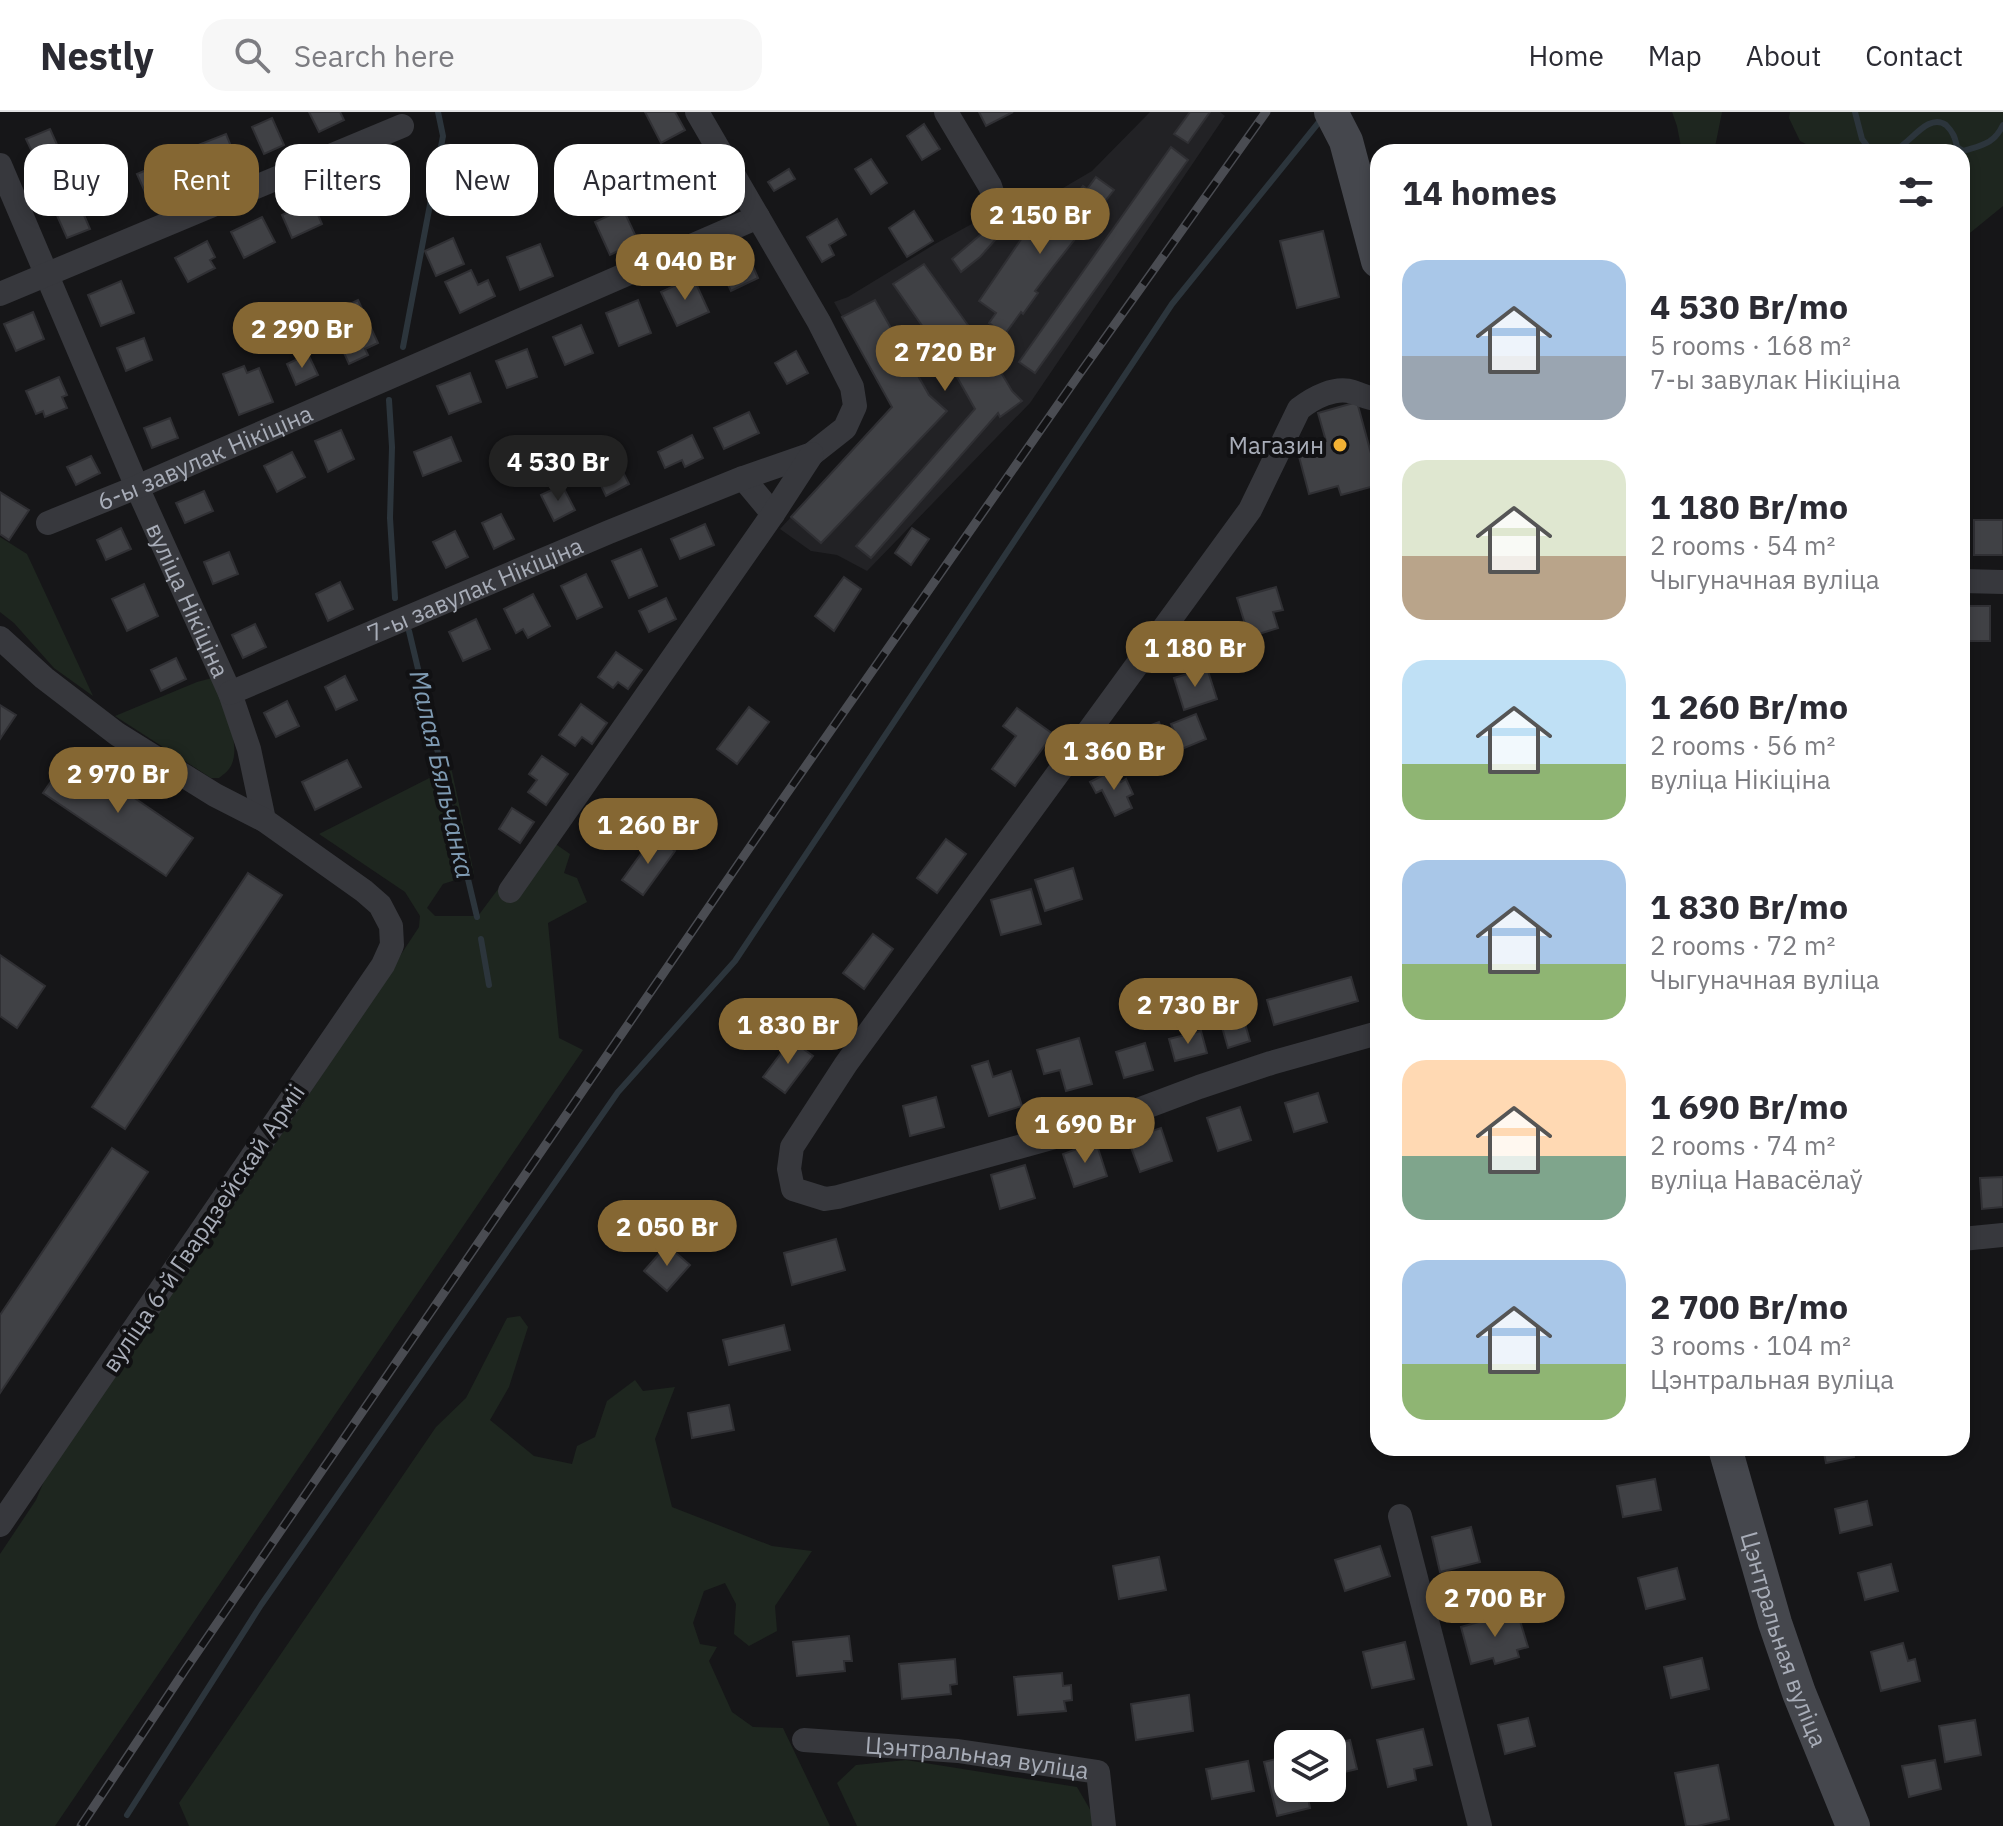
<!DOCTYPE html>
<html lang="en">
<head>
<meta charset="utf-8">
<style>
  body { margin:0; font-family:"IBM Plex Sans",sans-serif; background:#f7f7f7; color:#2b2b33; height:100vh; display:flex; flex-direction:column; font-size:30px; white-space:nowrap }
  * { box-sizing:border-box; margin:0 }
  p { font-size:26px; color:#7c7c81 }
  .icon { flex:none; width:44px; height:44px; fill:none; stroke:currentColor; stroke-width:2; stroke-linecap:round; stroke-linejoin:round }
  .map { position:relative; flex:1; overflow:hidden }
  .drawer { position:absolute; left:1370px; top:32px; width:600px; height:1312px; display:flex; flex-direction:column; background:#fff; border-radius:24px; box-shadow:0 4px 12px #0003 }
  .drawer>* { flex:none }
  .banner { position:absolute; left:24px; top:32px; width:760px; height:72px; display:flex; gap:16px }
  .tools { position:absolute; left:1274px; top:1618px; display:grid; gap:16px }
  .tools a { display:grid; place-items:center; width:72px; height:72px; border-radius:16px; background:#fff; box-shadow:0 4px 12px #0003; font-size:40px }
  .price { position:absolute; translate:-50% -68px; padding:0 18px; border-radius:28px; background:#856733; color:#fff; font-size:26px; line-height:52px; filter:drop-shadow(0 2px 4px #0008) }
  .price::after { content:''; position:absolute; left:50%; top:48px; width:24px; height:18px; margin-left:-12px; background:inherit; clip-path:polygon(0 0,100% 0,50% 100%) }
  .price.current { background:#222; color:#fff }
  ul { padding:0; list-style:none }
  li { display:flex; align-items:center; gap:24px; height:200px; padding:0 32px }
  li span { display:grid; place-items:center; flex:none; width:224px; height:160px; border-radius:24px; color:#555 }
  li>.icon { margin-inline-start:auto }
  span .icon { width:96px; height:96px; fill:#fffc; stroke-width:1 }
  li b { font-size:34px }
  h2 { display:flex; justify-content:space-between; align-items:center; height:96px; padding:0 32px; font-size:34px }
  .tag { padding:0 28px; border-radius:24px; background:#fff; box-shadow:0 4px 12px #0003; font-size:28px; line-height:72px }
  .tag.current { background:#856733; color:#fff }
  header { display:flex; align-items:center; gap:48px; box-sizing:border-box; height:112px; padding:0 40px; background:#fff; border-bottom:2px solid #e1e1e2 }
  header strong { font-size:38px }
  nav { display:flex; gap:44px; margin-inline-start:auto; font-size:28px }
  .search { width:560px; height:72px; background:#f7f7f7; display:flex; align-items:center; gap:20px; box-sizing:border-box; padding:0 28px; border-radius:24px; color:#7c7c81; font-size:30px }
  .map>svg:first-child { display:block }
</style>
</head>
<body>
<header>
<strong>Nestly</strong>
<div class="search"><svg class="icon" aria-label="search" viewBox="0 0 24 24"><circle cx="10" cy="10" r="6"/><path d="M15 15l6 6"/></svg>Search here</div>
<nav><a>Home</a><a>Map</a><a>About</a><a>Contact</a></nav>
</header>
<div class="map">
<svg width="2003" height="1714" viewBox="0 0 2003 1714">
  <rect width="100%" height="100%" fill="#161618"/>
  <polygon fill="#222225" points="1150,0 1220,0 1225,4 1030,291 867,459 837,443 811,439 780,417 892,295 834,190 848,185 935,132 1016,88 1041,89 1092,59"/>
  <g fill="#1e261f">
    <polygon points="1672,0 1722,0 1714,40 1682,40 1677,14"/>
    <polygon points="1790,0 2003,0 2003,94 1965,125 1962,124 1962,40 1821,40 1800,29 1789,6"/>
    <polygon points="0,425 27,442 93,584 54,556 14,511 0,500"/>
    <path d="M212,566C221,588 245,636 229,657C226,661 222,663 219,666H211L115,604L197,570Z"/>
    <polygon points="451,655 474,762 443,772 427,796 435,804 478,804 522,745 554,731 570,742 564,761 577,766 587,790 548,811 559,926 583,938 55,1714 0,1714 0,1442 36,1388 53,1348 304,990 419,815 420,804 405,780 319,722"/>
    <polygon points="520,1204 528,1215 509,1275 490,1308 534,1344 572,1352 577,1334 595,1325 607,1289 635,1268 643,1279 675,1275 655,1327 672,1395 772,1434 812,1439 775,1494 777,1519 749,1534 734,1522 736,1492 725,1471 704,1479 693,1511 700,1532 717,1535 709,1549 732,1600 753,1615 783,1616 830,1714 189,1714 179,1691 436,1315 466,1286 507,1206"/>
    <polygon points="906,1648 1077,1675 1095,1706 1096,1714 857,1714 837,1671 856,1653"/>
  </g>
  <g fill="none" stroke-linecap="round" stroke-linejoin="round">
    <g stroke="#2c353c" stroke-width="6">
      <polyline points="1855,0 1862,27 1868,35 1882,40"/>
      <path d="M1883,40C1887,39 1891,40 1895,38C1910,32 1928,0 1946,13C1953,20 1955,25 1957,35L1963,39C1982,33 1994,32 2003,13"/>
      <polyline points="403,235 443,24 438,0"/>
      <polyline points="389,288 392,335 390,406 395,486"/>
      <polyline points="409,519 477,805"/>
      <polyline points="481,827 489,873"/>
      <polyline points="127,1703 261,1493 618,980 735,849 1172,192 1319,10"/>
    </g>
  </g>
  <g fill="#404145" stroke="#303034" stroke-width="2">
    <polygon points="309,0 340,0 344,8 319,20"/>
    <polygon points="645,0 675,0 685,18 661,31"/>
    <polygon points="979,0 1013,0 986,14"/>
    <polygon points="1190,0 1210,0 1188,31 1174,22"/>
    <polygon points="272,6 284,33 264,42 252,15"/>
    <polygon points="924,12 940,37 922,48 907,24"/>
    <polygon points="50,17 59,37 35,46 26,27"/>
    <polygon points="226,22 239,54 206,67 193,35"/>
    <polygon points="1171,35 1188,48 1035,261 1019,250"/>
    <polygon points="871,47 887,71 871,82 855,57"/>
    <polygon points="160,52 172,79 149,89 137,62"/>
    <polygon points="789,57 795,67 774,79 768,70"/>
    <polygon points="712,65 720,81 694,93 687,76"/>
    <polygon points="1096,65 1114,78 1053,155 1035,179 1038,181 1023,202 1021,200 1005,222 989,211 996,201 979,189 1039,101 1055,112 1083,74 1087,77"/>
    <polygon points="365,66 375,92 352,101 342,74"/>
    <polygon points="78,89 90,117 67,126 55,99"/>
    <polygon points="312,89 322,112 292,126 282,103"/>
    <polygon points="623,97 638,129 610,143 595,110"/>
    <polygon points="914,99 933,129 907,145 889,116"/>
    <polygon points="262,105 275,130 244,146 231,120"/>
    <polygon points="837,107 846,123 829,133 834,143 822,150 807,125"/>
    <polygon points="986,118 996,127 980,145 961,160 952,147"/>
    <polygon points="1323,119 1339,185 1297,196 1280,129"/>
    <polygon points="453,126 464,152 436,164 425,139"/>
    <polygon points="207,129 215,145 210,148 215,156 188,170 175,146"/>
    <polygon points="540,132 553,164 520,178 507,145"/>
    <polygon points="748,143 758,166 731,179 720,156"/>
    <polygon points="924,152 996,252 1012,279 1022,289 1000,305 998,301 871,446 856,434 975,297 953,258 893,172"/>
    <polygon points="471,158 478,173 488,168 495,184 460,201 445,170"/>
    <polygon points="693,165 709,200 677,214 661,180"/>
    <polygon points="121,169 134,201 101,214 88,183"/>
    <polygon points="358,188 378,231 365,237 368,243 349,252 327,203"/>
    <polygon points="638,188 651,221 619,234 606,201"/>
    <polygon points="875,188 929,283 947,299 821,431 791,405 892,295 842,205"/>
    <polygon points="33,200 44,227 16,239 4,212"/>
    <polygon points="581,213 593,241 565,253 553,225"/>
    <polygon points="144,226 152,248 126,259 117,236"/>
    <polygon points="527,237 537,265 507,276 496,249"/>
    <polygon points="796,239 808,261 787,272 775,251"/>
    <polygon points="308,242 318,263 296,273 287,252"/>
    <polygon points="244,254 247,261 259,256 273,290 239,303 223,262"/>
    <polygon points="470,261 481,290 449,302 437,274"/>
    <polygon points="59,265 67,283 62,285 67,296 45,305 43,299 36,302 26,279"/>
    <polygon points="1357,290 1378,367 1378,373 1341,383 1338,374 1309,382 1297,337 1326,329 1318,301"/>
    <polygon points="749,300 759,321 724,337 714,316"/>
    <polygon points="170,306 178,326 152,336 144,316"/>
    <polygon points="341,318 354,347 328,360 315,329"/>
    <polygon points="692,323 703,346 685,355 682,348 665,356 658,340"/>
    <polygon points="451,325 461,349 423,364 414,340"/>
    <polygon points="292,340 305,365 277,380 264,354"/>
    <polygon points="91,344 100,361 76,373 67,355"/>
    <polygon points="617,348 629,372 606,384 594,359"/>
    <polygon points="562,373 575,398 554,409 541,383"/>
    <polygon points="204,379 213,399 185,411 176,391"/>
    <polygon points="0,380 29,398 9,428 0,422"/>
    <polygon points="501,402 514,427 494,437 482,411"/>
    <rect x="1974" y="408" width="29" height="35"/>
    <polygon points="705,412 714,433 680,447 671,427"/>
    <polygon points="121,416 131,437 106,448 97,428"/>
    <polygon points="912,416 929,427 911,453 895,441"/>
    <polygon points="455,419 468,445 446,456 433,430"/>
    <polygon points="641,437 657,474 629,486 612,449"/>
    <polygon points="229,440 238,462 213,472 204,450"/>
    <polygon points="586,462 602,495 577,507 561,474"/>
    <polygon points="844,465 861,477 834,519 815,504"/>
    <polygon points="340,470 353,497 328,509 316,482"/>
    <polygon points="144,472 158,504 127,519 112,487"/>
    <polygon points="1276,475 1283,498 1273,500 1278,516 1249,525 1237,486"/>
    <polygon points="533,482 550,514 528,526 523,517 516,521 504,497"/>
    <polygon points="666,486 676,507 649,520 639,499"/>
    <rect x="1962" y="494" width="28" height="35"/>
    <polygon points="476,507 490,537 463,549 449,520"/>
    <polygon points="255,512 266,535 243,546 232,523"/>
    <polygon points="616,540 642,558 628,577 618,570 613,576 598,565"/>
    <polygon points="176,546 186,567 161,579 151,558"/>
    <polygon points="1207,556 1217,587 1184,598 1174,566"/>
    <polygon points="345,564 357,588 336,598 325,575"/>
    <polygon points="287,589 299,614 276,625 264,601"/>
    <polygon points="581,592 607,611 592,632 582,625 575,634 559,623"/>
    <polygon points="0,593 16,603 0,627"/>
    <polygon points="749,595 769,610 737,652 717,637"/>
    <polygon points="1017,596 1053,622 1015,674 992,657 1016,624 1003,614"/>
    <polygon points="1196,602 1206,627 1182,637 1171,612"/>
    <polygon points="1159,610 1170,641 1147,649 1135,619"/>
    <polygon points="70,642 193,726 166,764 43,681"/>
    <polygon points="542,644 568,662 546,693 528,680 537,668 529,662"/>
    <polygon points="347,648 361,675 315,698 302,670"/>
    <polygon points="1115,657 1121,670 1126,667 1133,682 1127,685 1132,696 1115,704 1102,678 1096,681 1090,670"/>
    <polygon points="512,696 534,710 520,731 499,717"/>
    <polygon points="654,724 675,739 643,783 622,768"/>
    <polygon points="946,727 966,742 937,781 917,766"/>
    <polygon points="1073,756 1082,787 1045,799 1035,768"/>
    <polygon points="248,761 282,783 125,1017 92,995"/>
    <polygon points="1031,777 1041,812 1001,823 991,788"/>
    <polygon points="873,822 893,837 864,877 843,861"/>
    <polygon points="0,843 45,874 17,916 0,904"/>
    <polygon points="1351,865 1358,889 1274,913 1267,888"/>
    <polygon points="1242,901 1250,929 1228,936 1220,908"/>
    <polygon points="1201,919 1207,941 1175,949 1169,927"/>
    <polygon points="1079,926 1092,972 1066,979 1060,958 1044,962 1037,938"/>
    <polygon points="791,928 813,944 785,981 763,965"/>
    <polygon points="1145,931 1153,958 1124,966 1116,940"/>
    <polygon points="988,949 993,965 1011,959 1022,994 989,1004 972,954"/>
    <polygon points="1318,981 1327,1010 1294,1020 1285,991"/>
    <polygon points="936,985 944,1015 910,1024 903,994"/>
    <polygon points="1240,995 1251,1028 1218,1039 1207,1006"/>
    <polygon points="1161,1016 1172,1049 1140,1060 1128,1027"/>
    <polygon points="1096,1030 1107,1064 1074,1075 1063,1042"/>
    <polygon points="112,1036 148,1060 0,1281 0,1203"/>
    <polygon points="1025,1053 1035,1086 1000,1097 991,1063"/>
    <polygon points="2003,1065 2003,1095 1982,1097 1980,1066"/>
    <polygon points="836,1127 845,1158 792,1173 784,1141"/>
    <polygon points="667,1133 690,1153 667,1179 644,1159"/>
    <polygon points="784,1213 790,1238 729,1253 723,1228"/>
    <polygon points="729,1293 734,1318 692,1326 688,1301"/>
    <polygon points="1823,1336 1852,1336 1854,1345 1826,1351"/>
    <polygon points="1655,1367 1661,1398 1623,1405 1617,1374"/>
    <polygon points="1867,1389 1872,1413 1840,1421 1835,1397"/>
    <polygon points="1471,1415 1480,1450 1440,1460 1432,1425"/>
    <polygon points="1380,1434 1390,1464 1345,1479 1335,1448"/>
    <polygon points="1159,1445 1166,1478 1119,1487 1113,1454"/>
    <polygon points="1891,1452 1898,1479 1865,1488 1858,1461"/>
    <polygon points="1677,1456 1685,1487 1646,1497 1638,1466"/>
    <polygon points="1517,1499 1528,1535 1517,1538 1519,1545 1495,1552 1493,1546 1471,1552 1461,1515"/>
    <polygon points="849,1524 852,1549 844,1549 845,1559 797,1564 793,1530"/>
    <polygon points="1405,1530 1414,1567 1372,1576 1363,1540"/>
    <polygon points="1903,1531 1908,1549 1915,1547 1920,1569 1881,1579 1871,1540"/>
    <polygon points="1702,1546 1709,1577 1671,1586 1664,1555"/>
    <polygon points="955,1547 957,1572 950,1573 951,1582 902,1587 899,1552"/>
    <polygon points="1062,1561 1063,1574 1071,1573 1072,1588 1064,1589 1066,1599 1018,1603 1014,1565"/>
    <polygon points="1189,1583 1193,1619 1136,1628 1131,1592"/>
    <polygon points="1528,1606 1535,1634 1505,1642 1498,1613"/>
    <polygon points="1975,1608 1981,1643 1945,1650 1939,1614"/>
    <polygon points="1423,1617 1432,1653 1414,1657 1416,1668 1388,1675 1377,1628"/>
    <polygon points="1350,1628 1357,1657 1332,1663 1332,1633"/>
    <polygon points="1288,1644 1288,1676 1306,1676 1310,1696 1277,1704 1264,1650"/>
    <polygon points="1935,1648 1941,1677 1909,1685 1902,1654"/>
    <polygon points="1248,1649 1254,1679 1212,1687 1206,1657"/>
    <polygon points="1718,1653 1729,1707 1697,1714 1686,1714 1675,1661"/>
  </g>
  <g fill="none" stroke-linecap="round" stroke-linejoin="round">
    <g stroke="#37383d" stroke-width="24">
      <polyline points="946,0 990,74 999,101"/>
      <path id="s1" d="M0,53L137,375L230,581L249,637L264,708"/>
      <polyline points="0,182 402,14"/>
      <path d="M1378,287C1368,287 1363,283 1353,280C1335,274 1313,286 1299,297L1250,398L846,952L792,1035L789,1057L793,1077L825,1087L838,1085L1098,1013L1199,975L1271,951L1378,921"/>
      <polyline points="743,366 773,402"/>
      <path id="s2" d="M48,411L137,375L758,105"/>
      <polyline points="1962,469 2003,470"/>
      <polyline points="0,526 44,566 117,622 215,683 264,708 364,779 380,793 391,814 392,833 383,853 0,1413"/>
      <path id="s3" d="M230,581L609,420L743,366L812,342L845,316L855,294L852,275L819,210L697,0"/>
      <polyline points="510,779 773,402 812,342"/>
      <polyline points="1962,1127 2003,1123"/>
      <polyline points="1400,1404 1480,1714"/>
      <path id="s4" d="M804,1628L958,1639L1098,1660L1104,1714"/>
    </g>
    <g stroke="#45474d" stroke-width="34">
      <polyline points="1331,0 1346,29 1378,149"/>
      <path id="s5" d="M1725,1336L1775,1511L1799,1581L1853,1714"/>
    </g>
    <defs>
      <polyline id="rail" points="81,1714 185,1558 785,684 1078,264 1266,0"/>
    </defs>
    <use href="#rail" stroke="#4a4c52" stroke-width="9"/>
    <use href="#rail" stroke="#111113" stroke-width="6" stroke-dasharray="18" stroke-linecap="butt"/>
  </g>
  <circle fill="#f2b134" stroke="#111113" stroke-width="3" cx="1340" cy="333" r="8"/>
  <g text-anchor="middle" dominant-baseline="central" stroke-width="8" stroke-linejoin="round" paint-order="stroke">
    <g font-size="24" fill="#a8adb8" stroke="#111113" text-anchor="end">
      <text x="1324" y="333">Магазин</text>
    </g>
    <g font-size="24" fill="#a8adb8" stroke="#111113">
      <text stroke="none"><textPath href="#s2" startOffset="170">6-ы завулак Нікіціна</textPath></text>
      <text stroke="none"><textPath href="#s3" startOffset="266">7-ы завулак Нікіціна</textPath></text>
      <text stroke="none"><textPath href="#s1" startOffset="474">вуліца Нікіціна</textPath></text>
      <text transform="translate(203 1116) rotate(-56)">вуліца 6-й Гвардзейскай Арміі</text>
      <text stroke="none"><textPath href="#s5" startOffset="200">Цэнтральная вуліца</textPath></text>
      <text stroke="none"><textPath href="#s4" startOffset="174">Цэнтральная вуліца</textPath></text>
    </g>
    <g font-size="26" font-style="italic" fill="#7f9bb3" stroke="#111113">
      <text transform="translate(443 662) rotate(77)">Малая Бяльчанка</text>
    </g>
  </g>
</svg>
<div class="tools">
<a><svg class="icon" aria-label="layers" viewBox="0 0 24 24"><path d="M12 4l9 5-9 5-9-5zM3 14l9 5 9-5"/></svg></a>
</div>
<b class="price" style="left:1040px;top:144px">2 150 Br</b>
<b class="price" style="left:685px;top:190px">4 040 Br</b>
<b class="price" style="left:302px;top:258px">2 290 Br</b>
<b class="price" style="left:945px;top:281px">2 720 Br</b>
<b class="price current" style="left:558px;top:391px">4 530 Br</b>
<b class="price" style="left:1195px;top:577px">1 180 Br</b>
<b class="price" style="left:1114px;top:680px">1 360 Br</b>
<b class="price" style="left:118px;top:703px">2 970 Br</b>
<b class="price" style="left:648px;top:754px">1 260 Br</b>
<b class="price" style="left:1188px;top:934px">2 730 Br</b>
<b class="price" style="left:788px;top:954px">1 830 Br</b>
<b class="price" style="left:1085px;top:1053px">1 690 Br</b>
<b class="price" style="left:667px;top:1156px">2 050 Br</b>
<b class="price" style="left:1495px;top:1527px">2 700 Br</b>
<div class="banner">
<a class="tag">Buy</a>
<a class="tag current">Rent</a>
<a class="tag">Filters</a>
<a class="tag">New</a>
<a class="tag">Apartment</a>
</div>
<section class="drawer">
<h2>14 homes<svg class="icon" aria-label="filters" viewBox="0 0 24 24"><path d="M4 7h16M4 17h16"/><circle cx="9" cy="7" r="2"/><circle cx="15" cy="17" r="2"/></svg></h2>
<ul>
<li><span style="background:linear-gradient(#a9c7e8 60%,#9aa5b1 0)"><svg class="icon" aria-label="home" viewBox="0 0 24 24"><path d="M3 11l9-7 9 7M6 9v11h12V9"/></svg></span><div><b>4 530 Br/mo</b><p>5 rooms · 168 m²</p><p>7-ы завулак Нікіціна</p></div></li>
<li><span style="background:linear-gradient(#dfe7d0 60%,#b9a48a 0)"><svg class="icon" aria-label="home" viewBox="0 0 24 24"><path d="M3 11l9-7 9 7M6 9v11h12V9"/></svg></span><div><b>1 180 Br/mo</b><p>2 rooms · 54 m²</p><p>Чыгуначная вуліца</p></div></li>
<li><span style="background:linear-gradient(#bfe0f5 65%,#8fb573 0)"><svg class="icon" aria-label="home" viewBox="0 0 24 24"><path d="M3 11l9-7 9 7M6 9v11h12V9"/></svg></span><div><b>1 260 Br/mo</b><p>2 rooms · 56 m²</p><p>вуліца Нікіціна</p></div></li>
<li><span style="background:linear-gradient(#a9c7e8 65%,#8fb573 0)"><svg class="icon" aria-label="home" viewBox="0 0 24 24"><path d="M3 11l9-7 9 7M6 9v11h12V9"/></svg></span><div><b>1 830 Br/mo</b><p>2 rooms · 72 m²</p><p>Чыгуначная вуліца</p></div></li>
<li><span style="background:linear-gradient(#ffd9b3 60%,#7fa58c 0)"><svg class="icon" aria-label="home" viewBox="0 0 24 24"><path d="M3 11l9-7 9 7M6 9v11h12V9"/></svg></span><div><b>1 690 Br/mo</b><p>2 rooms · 74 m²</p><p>вуліца Навасёлаў</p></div></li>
<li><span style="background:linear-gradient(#a9c7e8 65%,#8fb573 0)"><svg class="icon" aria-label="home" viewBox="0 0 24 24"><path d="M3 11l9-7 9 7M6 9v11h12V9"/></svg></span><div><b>2 700 Br/mo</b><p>3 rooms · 104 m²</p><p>Цэнтральная вуліца</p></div></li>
</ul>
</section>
</div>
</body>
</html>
